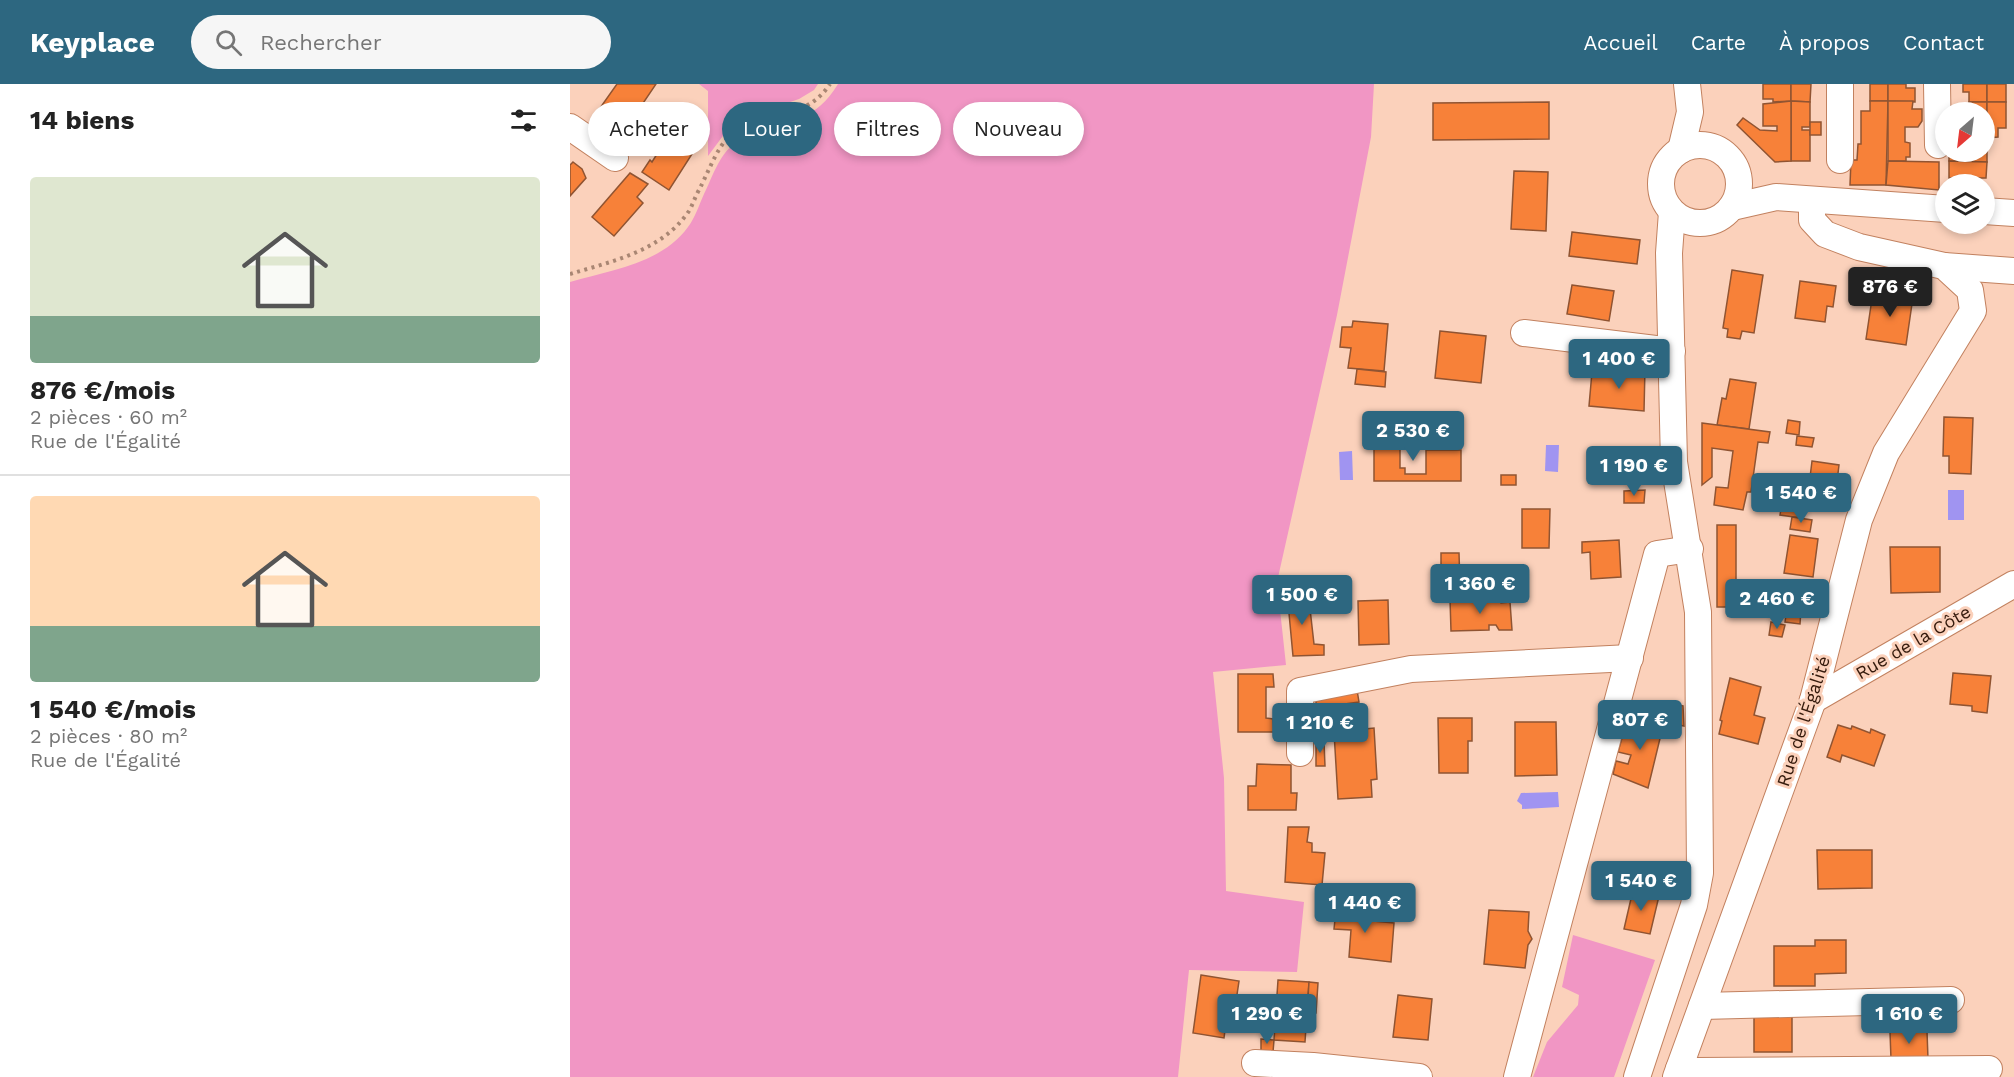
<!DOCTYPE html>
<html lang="fr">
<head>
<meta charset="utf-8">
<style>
  body { margin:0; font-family:"Work Sans",sans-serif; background:#f6f6f6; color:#222; height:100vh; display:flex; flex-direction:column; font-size:22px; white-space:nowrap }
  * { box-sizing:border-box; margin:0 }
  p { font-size:20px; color:#767676 }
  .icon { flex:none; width:33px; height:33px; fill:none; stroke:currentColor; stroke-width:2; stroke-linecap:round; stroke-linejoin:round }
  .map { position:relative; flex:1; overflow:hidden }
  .panel { display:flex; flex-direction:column; background:#fff; width:570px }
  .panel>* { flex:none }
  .guide { position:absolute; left:18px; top:18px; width:570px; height:54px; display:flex; gap:12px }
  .needle { width:39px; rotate:208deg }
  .tools { position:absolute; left:1365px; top:18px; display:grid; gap:12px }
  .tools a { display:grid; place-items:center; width:60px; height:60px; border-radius:50%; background:#fff; box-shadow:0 3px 9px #0003; font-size:30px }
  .price { position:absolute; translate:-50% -51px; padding:0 14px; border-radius:6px; background:#2d6780; color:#fff; font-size:20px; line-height:39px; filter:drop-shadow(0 2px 3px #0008) }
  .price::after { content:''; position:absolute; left:50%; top:36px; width:18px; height:14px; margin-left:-9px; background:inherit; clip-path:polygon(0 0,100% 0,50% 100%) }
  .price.on { background:#222; color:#fff }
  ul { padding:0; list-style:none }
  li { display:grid; align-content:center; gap:12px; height:318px; padding:0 30px }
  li+li { border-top:2px solid #e0e0e0 }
  li span { display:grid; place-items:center; height:186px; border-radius:6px; color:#555 }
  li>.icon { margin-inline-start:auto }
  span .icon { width:108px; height:108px; fill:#fffc; stroke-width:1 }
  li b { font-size:26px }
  h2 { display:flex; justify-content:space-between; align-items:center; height:72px; padding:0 30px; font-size:26px }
  .chip { padding:0 21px; border-radius:27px; background:#fff; box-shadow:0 3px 9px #0003; font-size:21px; line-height:54px }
  .chip.on { background:#2d6780; color:#fff }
  header { display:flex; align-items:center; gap:36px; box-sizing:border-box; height:84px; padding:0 30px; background:#2d6780; color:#fff }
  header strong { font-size:28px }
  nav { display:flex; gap:33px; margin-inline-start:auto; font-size:21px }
  .search { width:420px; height:54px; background:#f6f6f6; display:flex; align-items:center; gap:15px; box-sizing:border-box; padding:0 21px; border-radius:33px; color:#767676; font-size:22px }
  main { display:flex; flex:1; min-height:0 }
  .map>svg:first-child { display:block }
</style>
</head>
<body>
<header>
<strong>Keyplace</strong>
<div class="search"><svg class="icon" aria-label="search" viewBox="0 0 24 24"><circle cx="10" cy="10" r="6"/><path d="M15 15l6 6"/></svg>Rechercher</div>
<nav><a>Accueil</a><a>Carte</a><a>À propos</a><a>Contact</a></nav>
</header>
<main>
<section class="panel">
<h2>14 biens<svg class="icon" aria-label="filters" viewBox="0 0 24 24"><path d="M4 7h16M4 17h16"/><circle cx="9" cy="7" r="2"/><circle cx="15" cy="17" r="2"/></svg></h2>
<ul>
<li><span style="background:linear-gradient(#dfe7d0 75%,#7fa58c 0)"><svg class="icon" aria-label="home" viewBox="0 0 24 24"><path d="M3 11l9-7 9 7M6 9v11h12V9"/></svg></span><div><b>876 €/mois</b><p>2 pièces · 60 m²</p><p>Rue de l'Égalité</p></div></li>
<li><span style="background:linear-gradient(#ffd9b3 70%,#7fa58c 0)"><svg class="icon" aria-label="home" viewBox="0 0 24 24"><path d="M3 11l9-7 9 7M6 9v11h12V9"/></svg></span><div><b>1 540 €/mois</b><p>2 pièces · 80 m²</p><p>Rue de l'Égalité</p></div></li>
</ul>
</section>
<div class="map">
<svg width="1444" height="993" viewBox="0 0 1444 993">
  <rect width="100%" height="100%" fill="#fbd1bb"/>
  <g fill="#f196c4">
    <polygon points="129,0 248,0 244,6 229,15 164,37 138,72 138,7"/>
    <path d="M268,0H804L801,53L767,231L707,498L716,581L643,588L654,694L656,807L734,818L727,888L619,886L608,993H0V198C41,186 91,180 118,143C125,134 129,121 134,110C142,94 149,71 164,60C200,31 238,50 268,0Z"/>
    <polygon points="1003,851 1085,876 1044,993 963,993 977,958 1008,921 1009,911 992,903"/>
  </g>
  <g fill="#a094f1">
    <polygon points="976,361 989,361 988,388 975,387"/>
    <polygon points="782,367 783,396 770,396 769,368"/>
    <rect x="1378" y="406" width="16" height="30"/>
    <polygon points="1218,495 1238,498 1235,522 1220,520 1222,501 1217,500"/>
    <polygon points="988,708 989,723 952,725 952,721 947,717 951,709"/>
  </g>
  <g fill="#f78139" stroke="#905432" stroke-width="1.5">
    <polygon points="47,0 86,0 57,43 30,24"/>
    <polygon points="1193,0 1221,0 1221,17 1203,18 1203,15 1193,15"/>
    <polygon points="1221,0 1241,0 1240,18 1221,17"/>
    <rect x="1300" y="0" width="18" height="17"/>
    <polygon points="1318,0 1336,0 1336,4 1345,4 1345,18 1318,17"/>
    <polygon points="1393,0 1417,0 1417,18 1399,18 1399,8 1393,8"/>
    <rect x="1417" y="0" width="19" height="18"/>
    <polygon points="1221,17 1240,18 1240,43 1232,43 1232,46 1240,46 1240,77 1221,77"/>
    <polygon points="1221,17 1221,77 1205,78 1167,41 1173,34 1190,46 1207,47 1207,42 1193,42 1193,20"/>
    <polygon points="1300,17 1318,17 1316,101 1280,101 1281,76 1287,76 1288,60 1291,60 1291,27 1300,27"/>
    <polygon points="1318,17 1343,17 1342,25 1352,25 1352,37 1348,43 1335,43 1335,58 1340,59 1340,73 1336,73 1336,77 1318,77"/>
    <polygon points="979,18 979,55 863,56 863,19"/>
    <polygon points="1399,18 1417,18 1417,78 1379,77 1379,68 1414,68 1414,28 1399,28"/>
    <polygon points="1417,18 1436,18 1436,44 1428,44 1428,53 1417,54"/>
    <rect x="1240" y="38" width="11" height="13"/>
    <polygon points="97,54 122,70 99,106 72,88 80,76 82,78"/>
    <polygon points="1318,77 1369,78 1369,106 1316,101"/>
    <polygon points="1379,77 1417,78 1416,94 1379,94"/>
    <polygon points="3,78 12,85 16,94 0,112 0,81"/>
    <polygon points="944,87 978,88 976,147 941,145"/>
    <polygon points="60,89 78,100 67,113 73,119 44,152 22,133"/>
    <polygon points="1002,148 1070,156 1067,180 999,172"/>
    <polygon points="1162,186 1193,191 1184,249 1172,247 1170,255 1157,253 1158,245 1153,244"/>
    <polygon points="1230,197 1266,202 1263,223 1257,222 1255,238 1225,234"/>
    <polygon points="1002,201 1044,207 1039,237 997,230"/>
    <polygon points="1303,208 1343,213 1336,261 1296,255"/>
    <polygon points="783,237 818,240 814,287 778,284 781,264 770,263 772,243 782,243"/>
    <polygon points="870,247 916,252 911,299 865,294"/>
    <polygon points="1059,282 1075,284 1074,327 1019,322 1022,288 1058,290"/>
    <polygon points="787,285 816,288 815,303 785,300"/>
    <polygon points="1160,295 1186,299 1179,345 1147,341 1152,314 1156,315"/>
    <polygon points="1374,333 1403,334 1401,390 1379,389 1379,372 1373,372"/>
    <polygon points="1218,336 1230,338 1229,351 1216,349"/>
    <polygon points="1132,339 1200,348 1198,359 1188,358 1181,408 1177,408 1173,426 1144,421 1146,403 1158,404 1163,367 1142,364 1142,393 1132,401"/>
    <polygon points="804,348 830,349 830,384 835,384 835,390 856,390 856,366 891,366 891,397 804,397"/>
    <polygon points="1227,352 1244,354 1242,363 1226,361"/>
    <polygon points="1242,377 1269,381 1264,422 1237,418"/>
    <rect x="931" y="391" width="15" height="10"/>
    <polygon points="1075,406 1074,419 1054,419 1054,407"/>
    <polygon points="1213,413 1234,417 1231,434 1210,431"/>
    <polygon points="952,425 980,425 979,464 952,464"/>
    <polygon points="1222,433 1242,436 1240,448 1220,445"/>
    <rect x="1147" y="441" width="19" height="82"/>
    <polygon points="1220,451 1248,455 1243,493 1214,489"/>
    <polygon points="1049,456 1051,493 1021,495 1020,468 1012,469 1012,458"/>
    <polygon points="1320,463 1370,463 1370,508 1321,509"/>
    <polygon points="871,469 889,469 890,501 871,502"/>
    <rect x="931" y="490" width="11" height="8"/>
    <polygon points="737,493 738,507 717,508 716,494"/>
    <polygon points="738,507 744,560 754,561 754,571 723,572 717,508"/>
    <polygon points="880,515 928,515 931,519 940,518 942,546 929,546 926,541 919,541 919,546 881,547"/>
    <polygon points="818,516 819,560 789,561 788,517"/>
    <polygon points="1217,524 1231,526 1230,540 1215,538"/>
    <polygon points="1201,538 1215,541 1212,553 1199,551"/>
    <polygon points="1383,589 1421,592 1417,629 1402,627 1402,622 1380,620"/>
    <polygon points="668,590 703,590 704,603 696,603 696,634 703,635 704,648 668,648"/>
    <polygon points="1160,594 1191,603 1184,631 1195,634 1188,660 1149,650 1152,637 1150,636"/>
    <polygon points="786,600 789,618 746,624 746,607"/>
    <polygon points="1097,619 1113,622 1114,642 1094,638"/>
    <polygon points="1070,632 1094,638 1078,704 1043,690 1046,677 1058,680 1061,671 1048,668 1055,643 1067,646"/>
    <polygon points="868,634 902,634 902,657 898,657 898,689 869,689"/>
    <polygon points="945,638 986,638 987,691 945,692"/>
    <polygon points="1268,641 1281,645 1282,642 1300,649 1301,645 1315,651 1304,682 1272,671 1270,678 1257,673"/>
    <polygon points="804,644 807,695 801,696 802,713 768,715 764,648"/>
    <polygon points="746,658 754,658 755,682 746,682"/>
    <polygon points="687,680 721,681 721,709 727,709 726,726 678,726 678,702 686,702"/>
    <polygon points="718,743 739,743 737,758 742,759 742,768 755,769 752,801 715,798"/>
    <polygon points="1247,766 1302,766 1302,804 1248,805"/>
    <polygon points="1063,806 1089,812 1080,850 1054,845"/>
    <polygon points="767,816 784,817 782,835 824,839 821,878 779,873 781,846 764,845"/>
    <polygon points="919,826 959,828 958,847 962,855 958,861 955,884 914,880"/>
    <polygon points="1245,856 1276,856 1276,889 1245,890 1245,902 1204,902 1204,862 1245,862"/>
    <polygon points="631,891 669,897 665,924 658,923 654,954 623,949"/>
    <polygon points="708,896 739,898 735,958 704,956"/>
    <polygon points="739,898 748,899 746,929 737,929"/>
    <polygon points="828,911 862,915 858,956 823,953"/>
    <rect x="1184" y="931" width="38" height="37"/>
    <polygon points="1357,947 1358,975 1321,975 1320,948"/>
    <polygon points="691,955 704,956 703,968 691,967"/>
  </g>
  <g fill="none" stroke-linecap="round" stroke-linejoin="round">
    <defs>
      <g id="minor">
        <polyline points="1367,0 1368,61"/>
        <polyline points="0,43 45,74"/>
        <circle cx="1130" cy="100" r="39"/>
        <polyline points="1111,66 1120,28 1117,0"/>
        <polyline points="1270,76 1270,0"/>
        <polyline points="1162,123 1206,113 1376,125"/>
        <polyline points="1414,127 1444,129"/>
        <polyline points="1374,182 1444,187"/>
        <polyline points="954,249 1102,267"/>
        <polyline points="1243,616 1444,500"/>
        <polyline points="730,669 730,607 841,585 1060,574"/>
        <polyline points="1132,922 1381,916"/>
        <polyline points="685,979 743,982 849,993"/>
        <polyline points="1109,985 1126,987 1419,985"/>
        <polyline points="947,993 1087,470 1120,465"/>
        <polyline points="1067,993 1124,821 1130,789 1128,528 1104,378 1099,169 1102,128"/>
        <polyline points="1106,993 1243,616 1289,436 1316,369 1403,227 1400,206 1374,182 1289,163 1255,150 1242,136 1242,117"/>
      </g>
    </defs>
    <use href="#minor" stroke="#c2815f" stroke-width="28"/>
    <path stroke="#a98673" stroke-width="4" stroke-dasharray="3 4.5" stroke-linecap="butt" d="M0,190C43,177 92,167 119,127C123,120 125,113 129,106C139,87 147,62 164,47C171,41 180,39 189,37C216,31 244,25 260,0"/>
    <use href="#minor" stroke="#fff" stroke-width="26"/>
  </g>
  <g text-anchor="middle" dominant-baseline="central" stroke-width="6" stroke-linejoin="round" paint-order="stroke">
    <g font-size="18" fill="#341a0c" stroke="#fbd1bb">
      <text transform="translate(1343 558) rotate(-30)">Rue de la Côte</text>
      <text transform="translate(1233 637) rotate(-72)">Rue de l'Égalité</text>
    </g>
  </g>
</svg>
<div class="tools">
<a><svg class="needle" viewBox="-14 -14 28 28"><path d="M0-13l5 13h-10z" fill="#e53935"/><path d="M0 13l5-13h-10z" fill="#767676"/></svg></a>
<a><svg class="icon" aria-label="layers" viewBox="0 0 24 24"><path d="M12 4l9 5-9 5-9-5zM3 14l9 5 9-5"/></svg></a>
</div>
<b class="price on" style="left:1320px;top:234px">876 €</b>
<b class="price" style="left:1049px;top:306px">1 400 €</b>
<b class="price" style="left:843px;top:378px">2 530 €</b>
<b class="price" style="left:1064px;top:413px">1 190 €</b>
<b class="price" style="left:1231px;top:440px">1 540 €</b>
<b class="price" style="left:910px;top:531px">1 360 €</b>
<b class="price" style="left:732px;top:542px">1 500 €</b>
<b class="price" style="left:1207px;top:546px">2 460 €</b>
<b class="price" style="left:1070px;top:667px">807 €</b>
<b class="price" style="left:750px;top:670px">1 210 €</b>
<b class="price" style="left:1071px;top:828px">1 540 €</b>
<b class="price" style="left:795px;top:850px">1 440 €</b>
<b class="price" style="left:697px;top:961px">1 290 €</b>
<b class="price" style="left:1339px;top:961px">1 610 €</b>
<div class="guide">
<a class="chip">Acheter</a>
<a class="chip on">Louer</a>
<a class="chip">Filtres</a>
<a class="chip">Nouveau</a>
</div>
</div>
</main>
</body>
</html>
